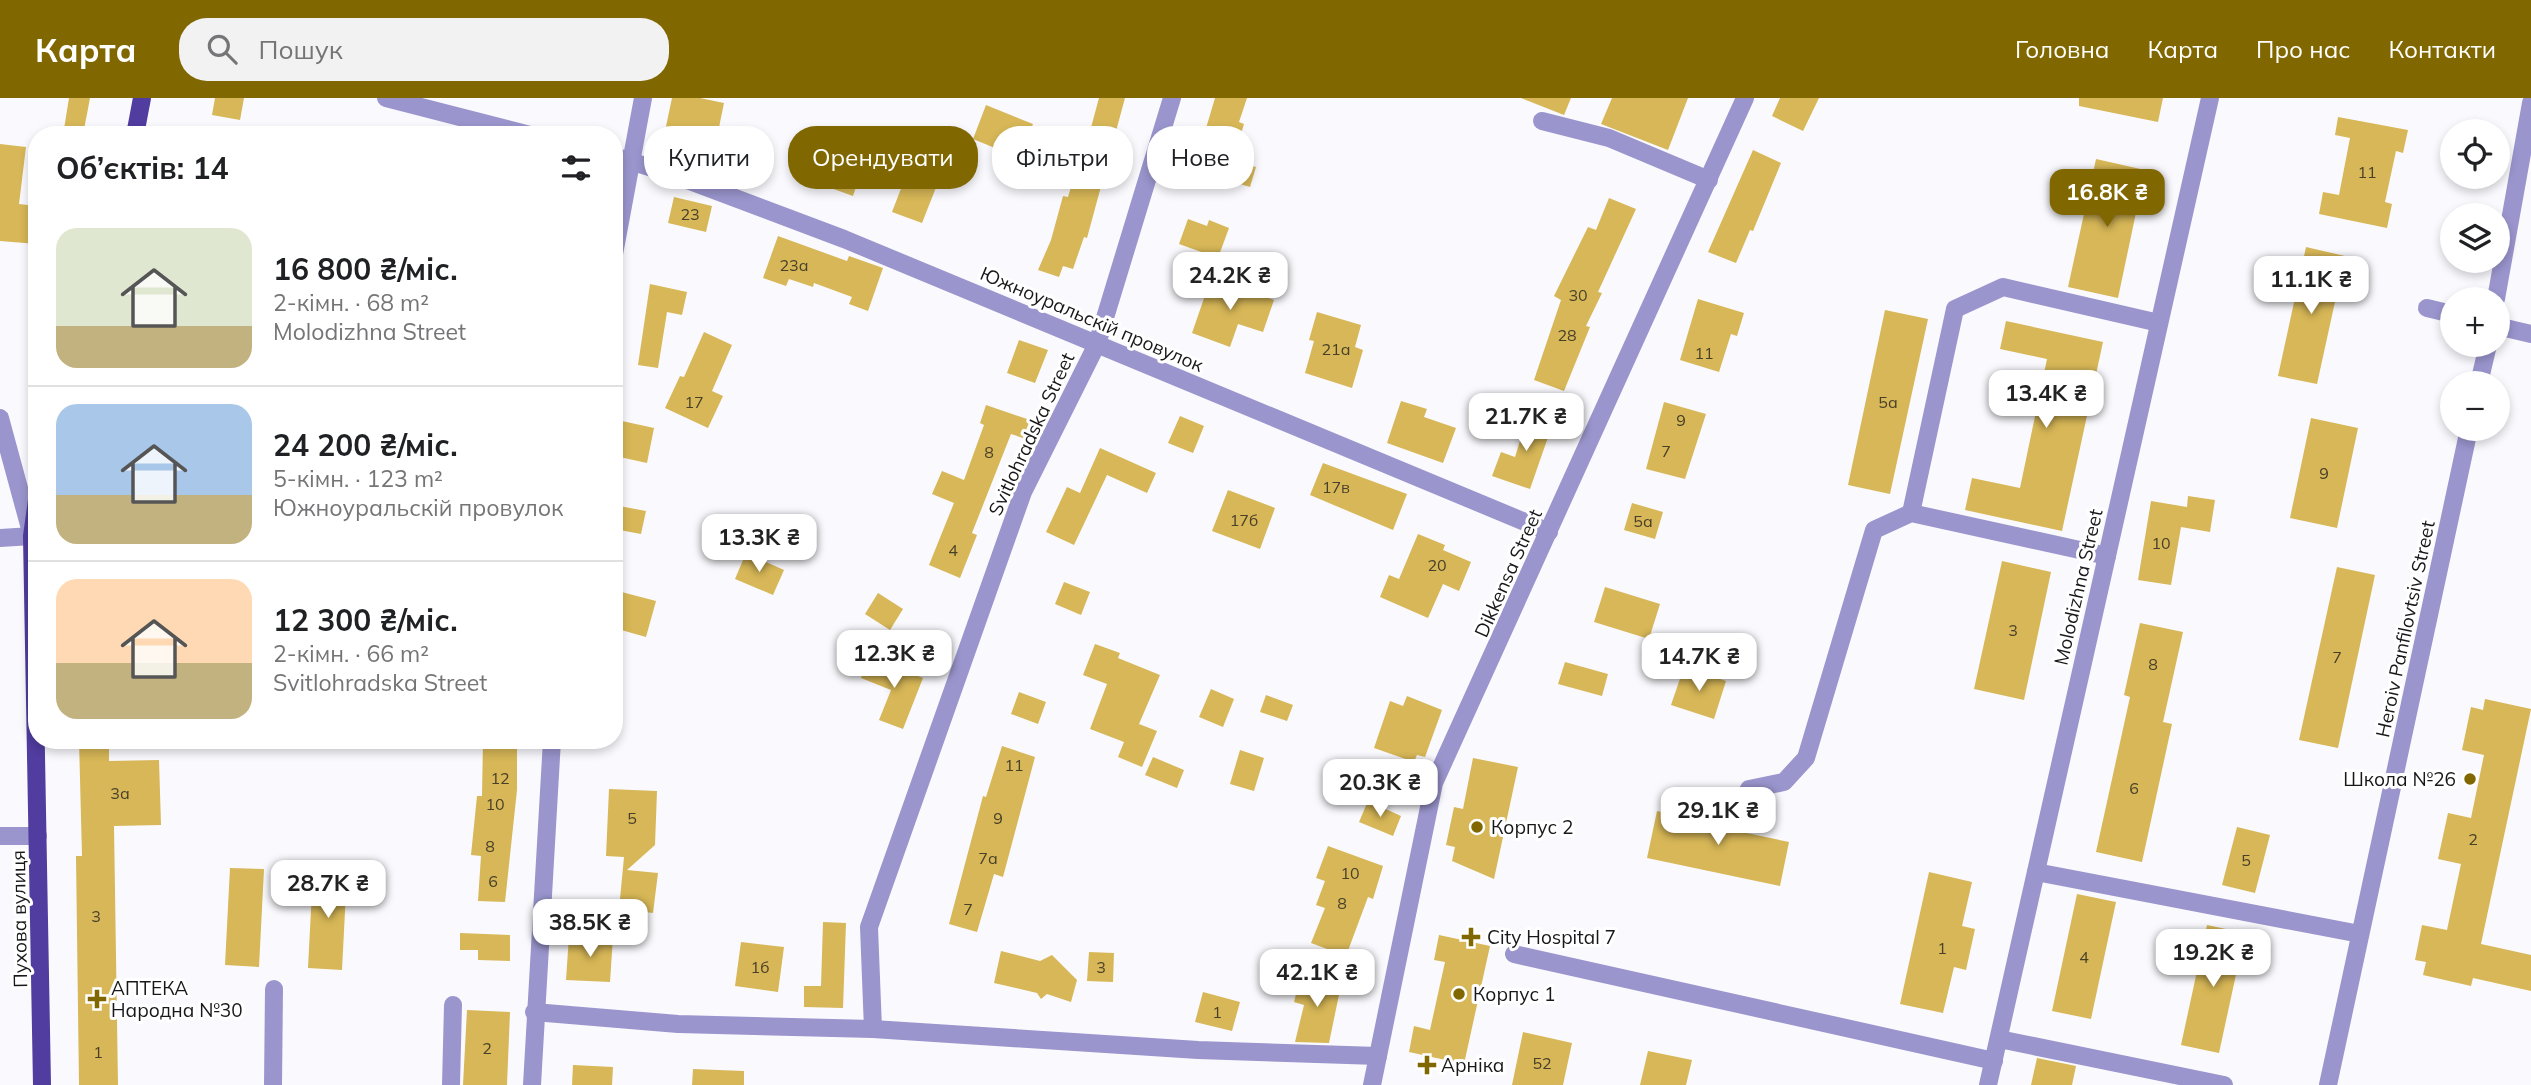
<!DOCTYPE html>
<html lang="uk">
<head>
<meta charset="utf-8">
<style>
  body { margin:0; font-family:Mulish,sans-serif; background:#f2f2f2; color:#202124; height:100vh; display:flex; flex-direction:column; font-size:26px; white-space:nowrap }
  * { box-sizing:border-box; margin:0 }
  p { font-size:23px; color:#757577 }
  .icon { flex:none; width:38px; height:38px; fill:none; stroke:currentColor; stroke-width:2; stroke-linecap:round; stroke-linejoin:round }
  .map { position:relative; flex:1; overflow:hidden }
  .sheet { position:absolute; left:28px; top:28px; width:595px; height:623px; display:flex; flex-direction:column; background:#fff; border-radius:28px; box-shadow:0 4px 10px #0003 }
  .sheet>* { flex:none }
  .guide { position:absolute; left:644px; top:28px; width:665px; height:63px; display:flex; gap:14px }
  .fabs { position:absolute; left:2440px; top:21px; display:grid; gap:14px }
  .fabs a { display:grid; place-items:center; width:70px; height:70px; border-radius:50%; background:#fff; box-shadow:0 4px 10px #0003; font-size:35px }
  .price { position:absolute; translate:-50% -60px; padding:0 16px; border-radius:14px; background:#fff; color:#222; font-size:23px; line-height:46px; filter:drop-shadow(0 2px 4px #0008) }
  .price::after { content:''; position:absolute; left:50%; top:42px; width:21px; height:16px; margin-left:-10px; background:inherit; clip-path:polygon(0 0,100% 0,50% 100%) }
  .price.active { background:#816700; color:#fff }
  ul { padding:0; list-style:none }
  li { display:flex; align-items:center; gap:21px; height:175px; padding:0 28px }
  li+li { border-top:2px solid #e0e0e0 }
  li span { display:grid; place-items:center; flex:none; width:196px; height:140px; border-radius:21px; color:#555 }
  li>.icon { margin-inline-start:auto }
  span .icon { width:84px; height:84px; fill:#fffc; stroke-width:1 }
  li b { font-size:30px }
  h2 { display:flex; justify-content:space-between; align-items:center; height:84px; padding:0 28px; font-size:30px }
  .tag { padding:0 24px; border-radius:28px; background:#fff; box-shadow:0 4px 10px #0003; font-size:24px; line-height:63px }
  .tag.active { background:#816700; color:#fff }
  header { display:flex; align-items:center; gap:42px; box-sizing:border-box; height:98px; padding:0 35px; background:#816700; color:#fff }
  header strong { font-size:33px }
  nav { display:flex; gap:38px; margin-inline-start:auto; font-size:24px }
  .search { width:490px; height:63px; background:#f2f2f2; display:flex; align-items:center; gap:18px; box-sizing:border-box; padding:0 24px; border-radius:28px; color:#757577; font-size:26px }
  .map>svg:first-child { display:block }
</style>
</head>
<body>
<header>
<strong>Карта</strong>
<div class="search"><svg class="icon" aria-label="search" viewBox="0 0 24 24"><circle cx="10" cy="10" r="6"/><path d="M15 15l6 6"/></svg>Пошук</div>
<nav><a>Головна</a><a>Карта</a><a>Про нас</a><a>Контакти</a></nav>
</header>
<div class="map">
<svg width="2531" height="987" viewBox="0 0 2531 987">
  <rect width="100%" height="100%" fill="#fafafe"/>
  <g fill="#d7b757">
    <polygon points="69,0 90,0 83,37 63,37"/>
    <polygon points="215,0 244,0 240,22 212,17"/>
    <polygon points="672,0 700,0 724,5 716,44 665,33"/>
    <polygon points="1099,0 1125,0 1087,140 1084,139 1073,171 1063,168 1059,179 1038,172 1051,142 1063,98 1068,99 1080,58 1083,59"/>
    <polygon points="1215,0 1247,0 1239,24 1244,26 1233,62 1256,69 1250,89 1203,75 1211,50 1201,47"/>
    <polygon points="1521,0 1571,0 1564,17"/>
    <polygon points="1612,0 1688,0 1668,52 1601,26"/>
    <polygon points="1780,0 1819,0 1803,33 1772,18"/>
    <polygon points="2079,0 2163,0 2158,24 2079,8"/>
    <polygon points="986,7 1033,26 1019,60 973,41"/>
    <polygon points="2338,19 2408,32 2403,55 2396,53 2385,104 2392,106 2387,130 2319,116 2323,94 2339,97 2350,40 2335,37"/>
    <polygon points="842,45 868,53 853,98 828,89 829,85 796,77 804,46 839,54"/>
    <polygon points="0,46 26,49 19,106 37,108 37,146 0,143"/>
    <polygon points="1753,52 1781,65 1753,133 1750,132 1736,165 1708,154"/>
    <polygon points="2096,61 2145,72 2118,200 2068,189"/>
    <polygon points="907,75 937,87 922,125 892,114"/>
    <polygon points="674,99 712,108 706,134 668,125"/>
    <polygon points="1609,100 1636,111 1598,194 1602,195 1586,228 1590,229 1564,293 1534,282 1561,202 1554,198 1588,129 1596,132"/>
    <polygon points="1188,121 1207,128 1209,122 1229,130 1218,160 1179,146"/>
    <polygon points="778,138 847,163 849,158 883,170 868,213 849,206 852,199 814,185 813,189 789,181 786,188 763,180"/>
    <polygon points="2306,149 2345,158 2317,286 2278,278"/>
    <polygon points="1211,180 1274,202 1263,234 1238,226 1230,249 1192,235"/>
    <polygon points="650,186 687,194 682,217 667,214 658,270 638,267"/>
    <polygon points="1698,201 1744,215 1737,238 1731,236 1719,274 1680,262"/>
    <polygon points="1885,212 1928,221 1890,396 1848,387"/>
    <polygon points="1317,214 1361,227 1355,249 1363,252 1352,290 1305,275 1314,243 1309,242"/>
    <polygon points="2006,223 2103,244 2062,433 1965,412 1972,380 2020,390 2047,261 2000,251"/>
    <polygon points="704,234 732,247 712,293 723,298 708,330 665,310 680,278 684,279"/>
    <polygon points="1019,242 1048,252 1035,285 1007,275"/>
    <polygon points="1401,303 1427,311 1424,319 1456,330 1443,365 1387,345"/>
    <polygon points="1664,304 1706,316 1685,381 1646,371"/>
    <polygon points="986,307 1030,322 1023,340 1011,336 972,435 977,437 960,480 929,467 954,405 932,396 942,373 964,382 984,327 980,325"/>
    <polygon points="1529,314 1554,322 1530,391 1492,378 1501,354 1515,359"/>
    <polygon points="1180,318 1204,328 1193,355 1168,345"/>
    <polygon points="2311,320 2358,330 2337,430 2290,420"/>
    <polygon points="622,323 654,330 647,365 615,358"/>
    <polygon points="1100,350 1156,375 1147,395 1107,377 1074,447 1046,434 1067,389 1080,395"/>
    <polygon points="1323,365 1407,396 1393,432 1310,397"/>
    <polygon points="1228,392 1275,410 1260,451 1212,433"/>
    <polygon points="2188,398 2215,402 2210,434 2181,429 2171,487 2138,482 2151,403 2187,409"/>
    <polygon points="1632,405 1663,414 1655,441 1624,432"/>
    <polygon points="614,407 646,413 641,436 614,431"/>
    <polygon points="1418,436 1445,447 1443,452 1471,464 1459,493 1443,486 1428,520 1380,499 1389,477 1399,481"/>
    <polygon points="746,455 784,472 773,497 735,481"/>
    <polygon points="2002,463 2051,474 2024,602 1974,591"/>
    <polygon points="2337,469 2375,477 2338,650 2299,642"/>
    <polygon points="1064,484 1090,494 1081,517 1055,506"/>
    <polygon points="1605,489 1660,506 1649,541 1594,524"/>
    <polygon points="614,492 656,503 646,539 614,530"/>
    <polygon points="878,495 903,511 890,532 865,516"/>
    <polygon points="2140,525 2183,534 2163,624 2172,626 2142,764 2096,754 2130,599 2124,597"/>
    <polygon points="1095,546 1120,555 1118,560 1160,577 1139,626 1157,633 1142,669 1118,659 1124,644 1090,631 1107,586 1083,577"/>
    <polygon points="870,559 923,580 903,631 879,622 891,592 861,580"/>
    <polygon points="1565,564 1608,576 1602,598 1558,586"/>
    <polygon points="1684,569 1726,583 1714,621 1671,607"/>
    <polygon points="1211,591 1234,601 1223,629 1199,619"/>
    <polygon points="1019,594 1046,604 1038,626 1011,616"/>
    <polygon points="1266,597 1293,607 1287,623 1260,614"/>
    <polygon points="1407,598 1442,612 1425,659 1417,657 1414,664 1374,650 1390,603 1403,608"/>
    <polygon points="2485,601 2531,611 2481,846 2531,857 2531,893 2473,880 2471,888 2423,877 2426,864 2415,862 2422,827 2447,832 2461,766 2438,761 2448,715 2471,720 2484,657 2462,652 2471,609 2483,612"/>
    <polygon points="79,642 109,642 109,663 159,662 161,727 114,728 118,987 79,987 76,758 82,758"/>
    <polygon points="483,642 517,642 517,692 505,804 478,803 481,758 471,757 477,698 482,698"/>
    <polygon points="1002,648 1035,659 1003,779 994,776 977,834 949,826 983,698 986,699"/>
    <polygon points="1240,652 1264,660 1254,693 1230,686"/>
    <polygon points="1153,659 1184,672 1177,690 1145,677"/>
    <polygon points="1473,660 1518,669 1494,781 1452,763 1455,749 1446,747 1454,709 1463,711"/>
    <polygon points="609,691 657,693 655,747 627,772 658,775 653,815 619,811 624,759 606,758"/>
    <polygon points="1368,703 1401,718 1393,738 1359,724"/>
    <polygon points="1657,713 1703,723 1705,713 1744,721 1742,734 1789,744 1780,788 1647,760"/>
    <polygon points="2237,729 2270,737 2255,795 2222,787"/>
    <polygon points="1328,748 1383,768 1373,801 1368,799 1346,858 1311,845 1325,810 1316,807 1325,783 1316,780"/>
    <polygon points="230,770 264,771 259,869 225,867"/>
    <polygon points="313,773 347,774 342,872 308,870"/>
    <polygon points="1929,774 1972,784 1962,828 1975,831 1966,872 1954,869 1943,915 1900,906"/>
    <polygon points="2077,796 2116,804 2091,921 2052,913"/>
    <polygon points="823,824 846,825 843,910 804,909 804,888 821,888"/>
    <polygon points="2207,827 2245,835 2219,955 2181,947"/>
    <polygon points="460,835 510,837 510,863 478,862 478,852 460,852"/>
    <polygon points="1439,837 1490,848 1464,966 1409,954 1414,928 1430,932 1445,864 1434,862"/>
    <polygon points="569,838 613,839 610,884 566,882"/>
    <polygon points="741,844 784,849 778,894 735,888"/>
    <polygon points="1001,853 1040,863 1052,857 1077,882 1071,904 1047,896 1041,901 1037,895 994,885"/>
    <polygon points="1089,854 1114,855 1113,884 1087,883"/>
    <polygon points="1301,877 1341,887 1329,945 1295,944 1304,907 1294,904"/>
    <polygon points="1203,894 1240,904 1232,933 1195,924"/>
    <polygon points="467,912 510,914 507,987 463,987"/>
    <polygon points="1523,934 1572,945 1563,987 1512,987"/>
    <polygon points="1648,953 1692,962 1686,987 1640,987"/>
    <polygon points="2037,960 2076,968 2072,987 2031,987"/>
    <polygon points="573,967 613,969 612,987 572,987"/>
    <polygon points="693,971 744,973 744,987 692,987"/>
  </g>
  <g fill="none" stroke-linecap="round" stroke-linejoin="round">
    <g stroke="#9a95cd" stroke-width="18">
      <polyline points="386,0 530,37"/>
      <polyline points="1542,23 1609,40 1709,82"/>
      <polyline points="614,58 674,77 844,141 1549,434"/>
      <polyline points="614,156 643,0"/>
      <polyline points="2496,201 2531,5"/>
      <polyline points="2427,210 2452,216"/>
      <polyline points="2497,228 2531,236"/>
      <polyline points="2479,285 2488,247"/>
      <polyline points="0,320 32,438 0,440"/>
      <polyline points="1911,415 1955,211 2003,189 2159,225"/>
      <polyline points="1739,709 1749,691 1784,684 1806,660 1874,432 1911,415 2107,458"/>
      <polyline points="0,738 38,738"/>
      <polyline points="2036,774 2360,836"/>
      <polyline points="1514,856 1994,963"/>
      <polyline points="534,914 678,926 873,931 1198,952 1378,958"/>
      <polyline points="873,931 869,829 1023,394 1097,246 1172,0"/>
      <polyline points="1999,941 2224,987"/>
      <polyline points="273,987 274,891"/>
      <polyline points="451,987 453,907"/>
      <polyline points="532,987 552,642"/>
      <polyline points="1372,987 1434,685 1745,0"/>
      <polyline points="1988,987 2210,0"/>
      <polyline points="2328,987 2469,331"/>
    </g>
    <g stroke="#513c9f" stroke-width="18">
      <polyline points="135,37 142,0"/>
      <polyline points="37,402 32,438 42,987"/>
    </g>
  </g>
  <g fill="#816700" stroke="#fff" stroke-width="2.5">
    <circle cx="2470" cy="681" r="7"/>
    <circle cx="1477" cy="729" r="7"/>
    <path d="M1467.5 828.5h7v7h7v7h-7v7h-7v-7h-7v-7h7z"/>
    <circle cx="1459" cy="896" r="7"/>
    <path d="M93.5 890.5h7v7h7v7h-7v7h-7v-7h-7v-7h7z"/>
    <path d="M1423.5 956.5h7v7h7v7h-7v7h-7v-7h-7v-7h7z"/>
  </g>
  <g text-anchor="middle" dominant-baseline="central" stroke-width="6" stroke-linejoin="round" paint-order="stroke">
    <g font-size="16" fill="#484029">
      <text x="2367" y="74">11</text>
      <text x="690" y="116">23</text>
      <text x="794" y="167">23а</text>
      <text x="1578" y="197">30</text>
      <text x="1567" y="237">28</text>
      <text x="1336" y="251">21а</text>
      <text x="1704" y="255">11</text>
      <text x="694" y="304">17</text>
      <text x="1888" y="304">5а</text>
      <text x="1681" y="322">9</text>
      <text x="1666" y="353">7</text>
      <text x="989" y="354">8</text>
      <text x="2324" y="375">9</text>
      <text x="1336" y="389">17в</text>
      <text x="1244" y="422">17б</text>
      <text x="1643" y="423">5а</text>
      <text x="2161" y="445">10</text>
      <text x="953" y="452">4</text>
      <text x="1437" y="467">20</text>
      <text x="2013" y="532">3</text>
      <text x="2337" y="559">7</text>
      <text x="2153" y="566">8</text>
      <text x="1014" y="667">11</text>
      <text x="500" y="680">12</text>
      <text x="2134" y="690">6</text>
      <text x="120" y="695">3а</text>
      <text x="495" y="706">10</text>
      <text x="632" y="720">5</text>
      <text x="998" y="720">9</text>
      <text x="2473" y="741">2</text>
      <text x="490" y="748">8</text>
      <text x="988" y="760">7а</text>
      <text x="2246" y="762">5</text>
      <text x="1350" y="775">10</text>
      <text x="493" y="783">6</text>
      <text x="1342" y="805">8</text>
      <text x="968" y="811">7</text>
      <text x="96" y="818">3</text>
      <text x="1942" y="850">1</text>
      <text x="2084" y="859">4</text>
      <text x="760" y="869">1б</text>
      <text x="1101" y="869">3</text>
      <text x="1217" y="914">1</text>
      <text x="487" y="950">2</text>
      <text x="98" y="954">1</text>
      <text x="1542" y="965">52</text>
    </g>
    <g font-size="19" fill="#18181a" stroke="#fff">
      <text transform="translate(1092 221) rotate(23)">Южноуральскій провулок</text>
      <text transform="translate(1031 336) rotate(-65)">Svitlohradska Street</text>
      <text transform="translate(1508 475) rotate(-66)">Dikkensa Street</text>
      <text transform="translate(2078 489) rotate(-77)">Molodizhna Street</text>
      <text transform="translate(2405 531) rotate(-78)">Heroiv Panfilovtsiv Street</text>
      <text transform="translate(19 821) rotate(-91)">Пухова вулиця</text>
    </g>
    <g font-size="19" fill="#18181a" stroke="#fff" text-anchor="start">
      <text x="2456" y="681" text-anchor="end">Школа №26</text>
      <text x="1491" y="729">Корпус 2</text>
      <text x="1487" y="839">City Hospital 7</text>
      <text x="111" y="890">АПТЕКА<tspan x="111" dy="22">Народна №30</tspan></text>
      <text x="1473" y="896">Корпус 1</text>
      <text x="1441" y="967">Арніка</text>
    </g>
  </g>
</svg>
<div class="fabs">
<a><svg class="icon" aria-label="locate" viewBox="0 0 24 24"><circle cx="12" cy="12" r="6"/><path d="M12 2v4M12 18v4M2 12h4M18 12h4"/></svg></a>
<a><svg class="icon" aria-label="layers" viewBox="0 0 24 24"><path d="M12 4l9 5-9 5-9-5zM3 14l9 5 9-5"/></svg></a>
<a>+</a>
<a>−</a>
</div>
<b class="price active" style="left:2107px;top:131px">16.8K ₴</b>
<b class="price" style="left:1230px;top:214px">24.2K ₴</b>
<b class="price" style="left:2311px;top:218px">11.1K ₴</b>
<b class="price" style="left:2046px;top:332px">13.4K ₴</b>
<b class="price" style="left:1526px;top:355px">21.7K ₴</b>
<b class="price" style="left:759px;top:476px">13.3K ₴</b>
<b class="price" style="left:894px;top:592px">12.3K ₴</b>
<b class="price" style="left:1699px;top:595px">14.7K ₴</b>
<b class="price" style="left:1380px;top:721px">20.3K ₴</b>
<b class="price" style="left:1718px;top:749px">29.1K ₴</b>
<b class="price" style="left:328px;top:822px">28.7K ₴</b>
<b class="price" style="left:590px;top:861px">38.5K ₴</b>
<b class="price" style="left:2213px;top:891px">19.2K ₴</b>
<b class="price" style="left:1317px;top:911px">42.1K ₴</b>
<div class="guide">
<a class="tag">Купити</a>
<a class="tag active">Орендувати</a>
<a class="tag">Фільтри</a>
<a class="tag">Нове</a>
</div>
<section class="sheet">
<h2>Об’єктів: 14<svg class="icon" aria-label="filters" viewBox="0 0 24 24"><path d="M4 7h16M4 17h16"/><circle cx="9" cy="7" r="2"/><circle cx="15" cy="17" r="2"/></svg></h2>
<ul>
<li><span style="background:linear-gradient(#dfe7d0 70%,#c2b280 0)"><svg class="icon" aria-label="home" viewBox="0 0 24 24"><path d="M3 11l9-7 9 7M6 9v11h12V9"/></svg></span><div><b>16 800 ₴/міс.</b><p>2-кімн. · 68 m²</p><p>Molodizhna Street</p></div></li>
<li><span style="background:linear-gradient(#a9c7e8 65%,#c2b280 0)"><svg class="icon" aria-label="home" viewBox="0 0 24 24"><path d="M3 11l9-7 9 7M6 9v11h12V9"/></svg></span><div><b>24 200 ₴/міс.</b><p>5-кімн. · 123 m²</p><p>Южноуральскій провулок</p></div></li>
<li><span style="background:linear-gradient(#ffd9b3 60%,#c2b280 0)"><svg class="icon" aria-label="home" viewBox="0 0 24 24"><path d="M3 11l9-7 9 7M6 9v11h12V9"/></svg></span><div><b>12 300 ₴/міс.</b><p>2-кімн. · 66 m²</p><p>Svitlohradska Street</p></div></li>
</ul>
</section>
</div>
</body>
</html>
